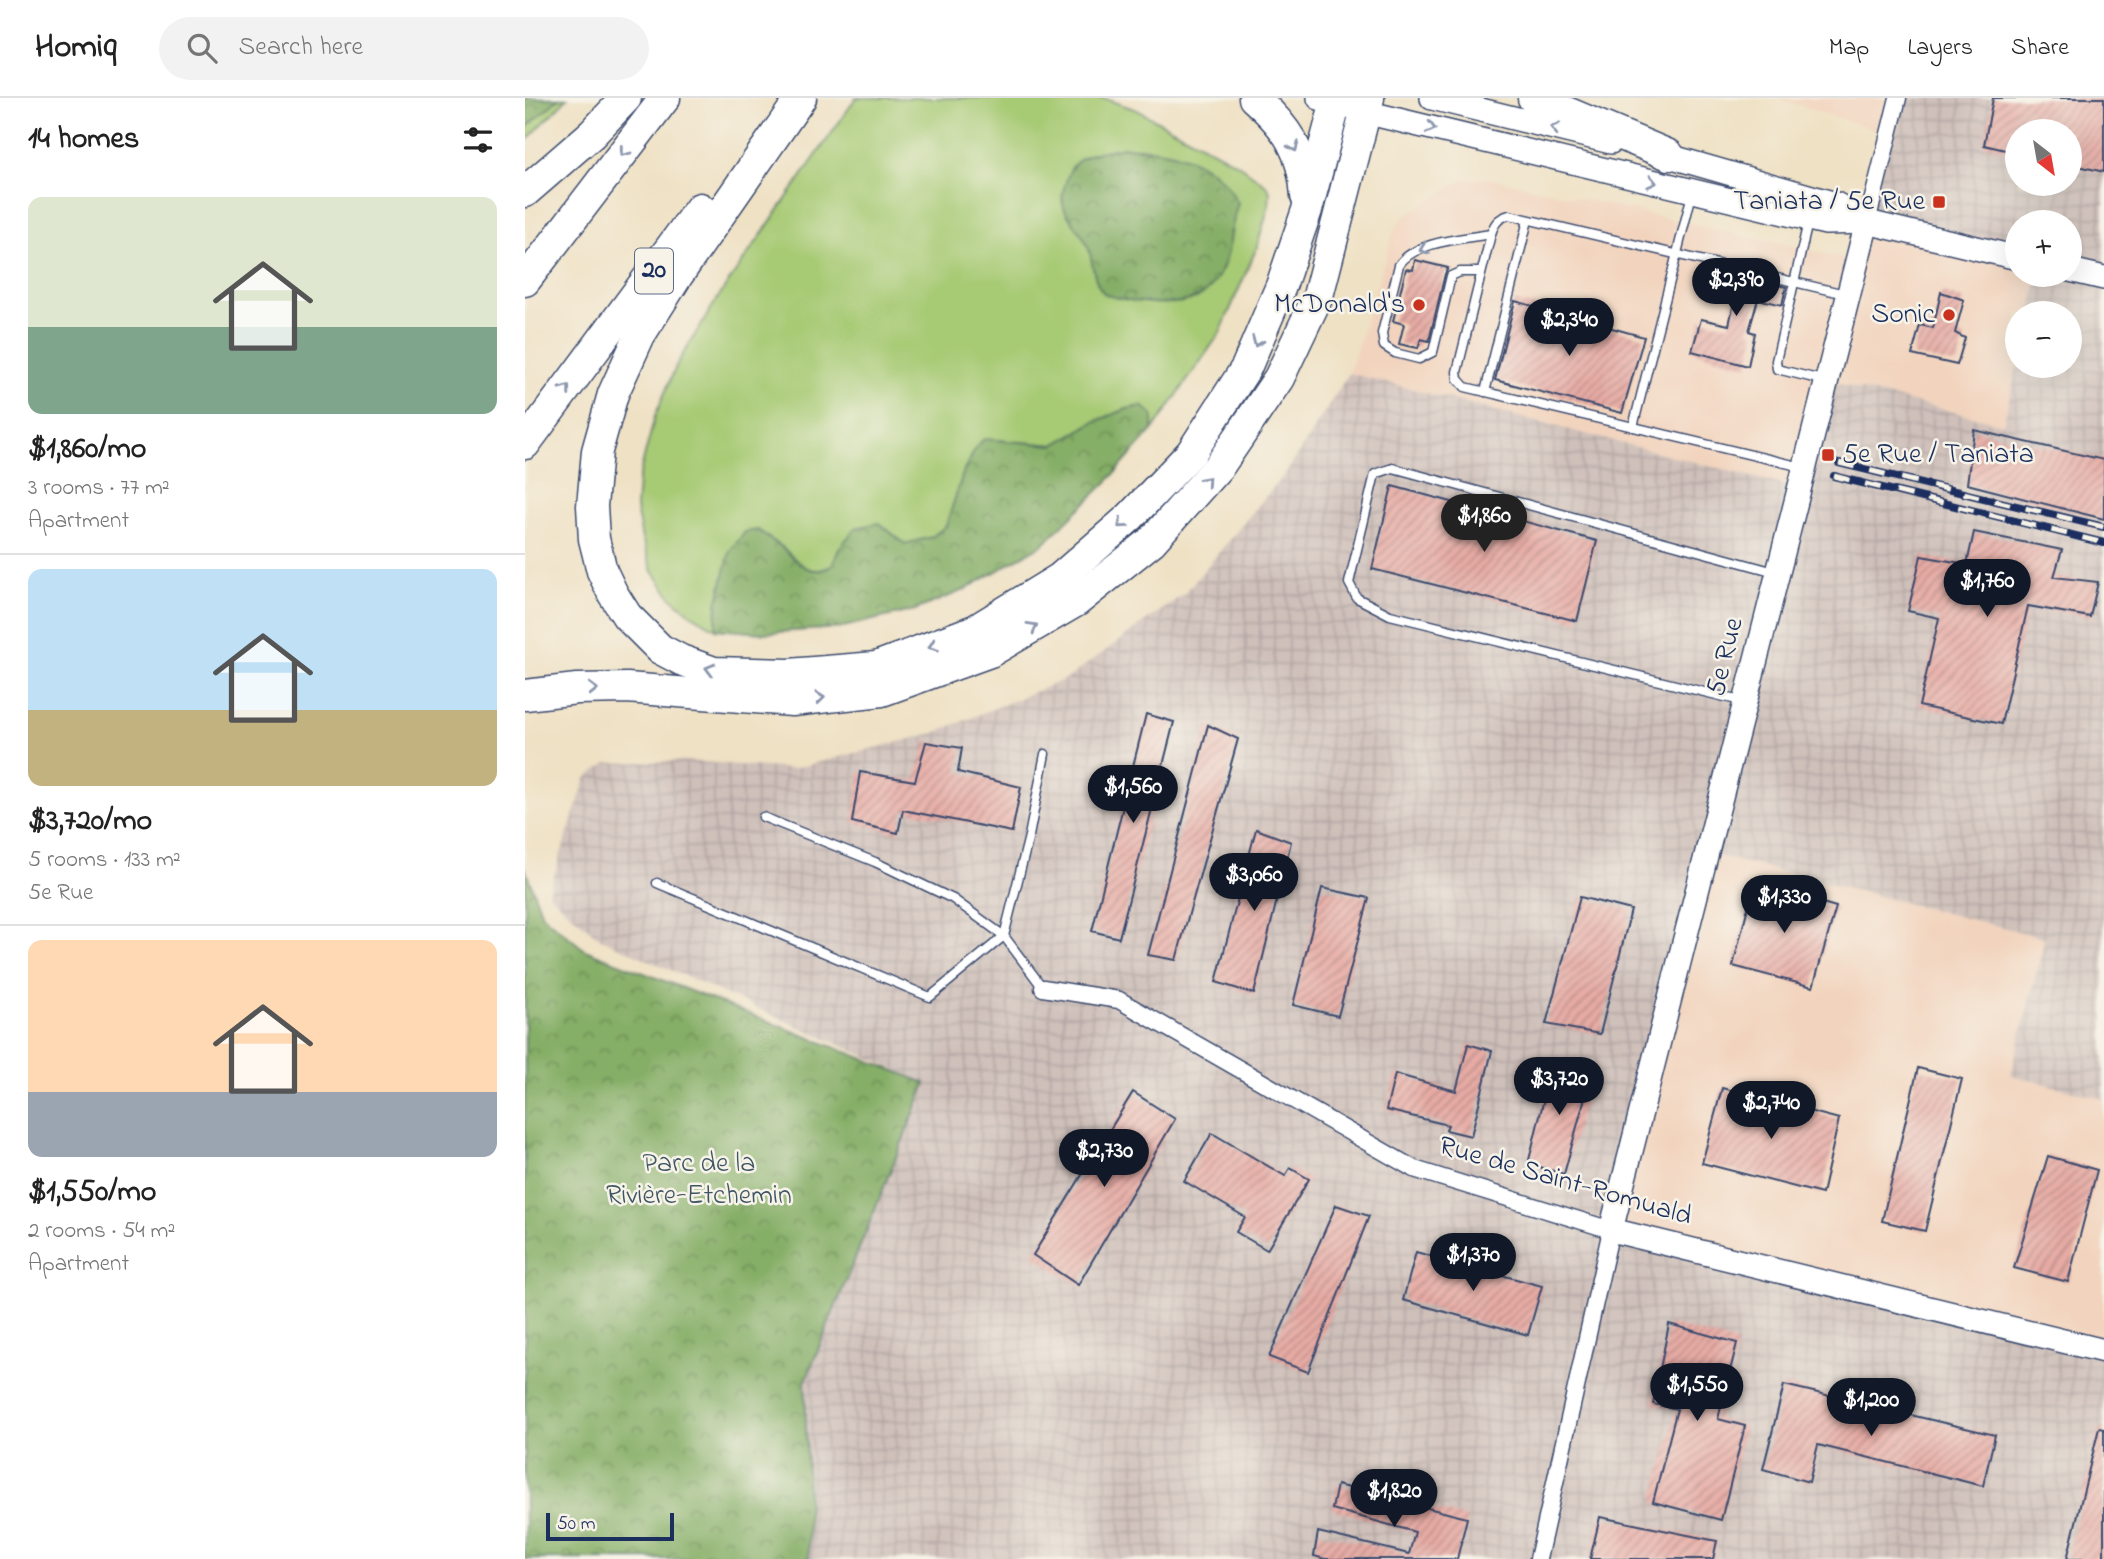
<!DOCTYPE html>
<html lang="en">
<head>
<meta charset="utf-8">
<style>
  body { margin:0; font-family:"Indie Flower",sans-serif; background:#f2f2f2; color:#222; height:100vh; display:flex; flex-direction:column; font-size:26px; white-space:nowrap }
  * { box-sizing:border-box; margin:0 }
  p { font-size:23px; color:#767676 }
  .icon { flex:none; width:38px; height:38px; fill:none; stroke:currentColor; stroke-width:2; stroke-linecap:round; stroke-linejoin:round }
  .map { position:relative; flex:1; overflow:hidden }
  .side { display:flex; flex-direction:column; background:#fff; width:525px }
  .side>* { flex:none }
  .needle { width:46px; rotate:149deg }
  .buttons { position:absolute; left:1480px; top:21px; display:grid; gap:14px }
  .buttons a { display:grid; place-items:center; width:77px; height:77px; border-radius:50%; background:#fff; box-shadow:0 7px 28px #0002; font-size:35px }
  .scale { position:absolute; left:21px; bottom:18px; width:128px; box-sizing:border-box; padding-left:7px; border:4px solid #1b2f5e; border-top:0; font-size:19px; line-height:24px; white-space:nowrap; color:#1b2f5e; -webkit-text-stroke:5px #f7f3e8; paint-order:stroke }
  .price { position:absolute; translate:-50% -60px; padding:0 16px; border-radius:24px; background:#111827; color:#fff; font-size:23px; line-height:46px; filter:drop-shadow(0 2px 4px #0008) }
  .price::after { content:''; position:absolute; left:50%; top:42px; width:21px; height:16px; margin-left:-10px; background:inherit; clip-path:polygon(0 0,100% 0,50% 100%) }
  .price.on { background:#222; color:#fff }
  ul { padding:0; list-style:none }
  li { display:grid; align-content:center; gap:14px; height:371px; padding:0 28px }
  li+li { border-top:2px solid #e0e0e0 }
  li span { display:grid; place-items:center; height:217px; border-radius:14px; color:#555 }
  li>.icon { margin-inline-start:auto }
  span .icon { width:126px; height:126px; fill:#fffc; stroke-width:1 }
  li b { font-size:30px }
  h2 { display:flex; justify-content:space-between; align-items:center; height:84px; padding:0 28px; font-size:30px }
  header { display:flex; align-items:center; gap:42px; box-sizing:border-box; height:98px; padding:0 35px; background:#fff; border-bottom:2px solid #e0e0e0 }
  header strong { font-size:33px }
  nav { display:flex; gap:38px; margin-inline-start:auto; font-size:24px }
  .search { width:490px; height:63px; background:#f2f2f2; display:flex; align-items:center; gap:18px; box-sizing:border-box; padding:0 24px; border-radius:38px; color:#767676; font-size:26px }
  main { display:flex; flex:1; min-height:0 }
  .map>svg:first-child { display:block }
</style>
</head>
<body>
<header>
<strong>Homiq</strong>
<div class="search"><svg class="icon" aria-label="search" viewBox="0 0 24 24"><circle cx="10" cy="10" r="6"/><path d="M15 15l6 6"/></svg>Search here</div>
<nav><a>Map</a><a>Layers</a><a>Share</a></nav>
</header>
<main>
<section class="side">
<h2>14 homes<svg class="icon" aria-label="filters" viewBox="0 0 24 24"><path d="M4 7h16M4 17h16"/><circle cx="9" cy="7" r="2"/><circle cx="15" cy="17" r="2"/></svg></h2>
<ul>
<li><span style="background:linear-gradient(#dfe7d0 60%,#7fa58c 0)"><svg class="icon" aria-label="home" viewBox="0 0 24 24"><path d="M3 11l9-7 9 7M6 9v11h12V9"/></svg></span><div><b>$1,860/mo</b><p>3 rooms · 77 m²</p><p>Apartment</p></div></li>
<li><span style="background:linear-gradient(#bfe0f5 65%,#c2b280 0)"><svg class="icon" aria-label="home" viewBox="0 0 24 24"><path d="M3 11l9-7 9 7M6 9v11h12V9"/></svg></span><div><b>$3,720/mo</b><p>5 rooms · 133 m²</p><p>5e Rue</p></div></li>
<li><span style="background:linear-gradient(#ffd9b3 70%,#9aa5b1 0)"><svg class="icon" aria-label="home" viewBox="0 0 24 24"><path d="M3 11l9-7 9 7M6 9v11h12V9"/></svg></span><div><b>$1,550/mo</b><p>2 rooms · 54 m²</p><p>Apartment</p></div></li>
</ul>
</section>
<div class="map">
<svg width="1579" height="1461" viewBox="0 0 1579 1461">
  <defs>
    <pattern id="industrial-grid" width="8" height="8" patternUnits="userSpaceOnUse" patternTransform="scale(1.75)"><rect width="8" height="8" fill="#cfc0ba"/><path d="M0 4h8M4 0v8" fill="none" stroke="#b1a5a2"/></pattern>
    <pattern id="forest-crowns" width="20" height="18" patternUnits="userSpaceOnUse" patternTransform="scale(1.75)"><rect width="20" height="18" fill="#85ae66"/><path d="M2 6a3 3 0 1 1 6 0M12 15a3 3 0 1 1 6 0" fill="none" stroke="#6c8e57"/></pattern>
    <pattern id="building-hatch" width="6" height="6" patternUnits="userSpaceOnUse" patternTransform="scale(1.75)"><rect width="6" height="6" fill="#e7aba4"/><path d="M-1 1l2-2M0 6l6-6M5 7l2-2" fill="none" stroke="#ba8c89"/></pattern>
  </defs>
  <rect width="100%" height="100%" fill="#f7f3e8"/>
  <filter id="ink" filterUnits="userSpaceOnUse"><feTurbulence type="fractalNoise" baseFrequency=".0143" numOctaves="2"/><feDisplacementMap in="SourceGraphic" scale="14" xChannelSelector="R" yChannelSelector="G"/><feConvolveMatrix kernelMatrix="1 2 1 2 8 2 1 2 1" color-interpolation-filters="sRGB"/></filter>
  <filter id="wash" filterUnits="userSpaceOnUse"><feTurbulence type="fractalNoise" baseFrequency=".00686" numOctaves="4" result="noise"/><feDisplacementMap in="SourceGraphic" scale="28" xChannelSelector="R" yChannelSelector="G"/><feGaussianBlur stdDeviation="1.57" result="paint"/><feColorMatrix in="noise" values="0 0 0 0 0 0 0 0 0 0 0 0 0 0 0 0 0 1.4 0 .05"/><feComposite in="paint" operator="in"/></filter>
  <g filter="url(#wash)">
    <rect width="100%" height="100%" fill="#efe1c4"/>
    <g fill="#f2d4be">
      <polygon points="1252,0 1373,0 1364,36"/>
      <polygon points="963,80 1331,163 1342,124 1493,160 1493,177 1514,177 1505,215 1493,215 1493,266 1478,326 1302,283 1274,391 824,275 869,133 878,120 939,81"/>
      <polygon points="1181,755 1520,840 1486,977 1579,1001 1579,1253 1086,1132"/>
    </g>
    <path fill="url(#industrial-grid)" fill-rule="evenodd" d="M1373,0H1579V1001L1486,977L1520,840L1182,755L1086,1132L1579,1253V1461H284L280,1284L401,985L76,841L40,811L23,795L61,680L82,665L162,663L267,671L409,635L543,580L660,495L763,372L824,275L1274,391L1301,283L1478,326L1493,266V268H1545V215H1505L1514,177H1545V124H1493V160L1342,124ZM1493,33H1545V86H1493Z"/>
    <g fill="#a7ca74" stroke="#617c69" stroke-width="2">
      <polygon points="0,0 42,0 0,44"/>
      <path d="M331,0H578L612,12L713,66L741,87L745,94L744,107L732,149L695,235L628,332L627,317L617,308L602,311L569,324L529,347L459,341L452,348L439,373L421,428L407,439L380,446L354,425L315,449L307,468C282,480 273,463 256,448C248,443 240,438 233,432L192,506L191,531L167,517L147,500L127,472L117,441L111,410L113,383L130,318L152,266L194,198Z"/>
    </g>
    <g fill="url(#forest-crowns)" stroke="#506e62" stroke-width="2">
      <polygon points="0,0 34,0 0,31"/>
      <path d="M598,49C636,51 668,54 697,82C704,88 708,98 713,105C702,138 709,161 685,190C667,211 623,206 598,201C592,199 583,199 578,194C568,184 568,162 563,149C558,135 546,125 540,112C536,104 537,95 540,87C542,81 544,72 549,67C561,54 581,53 598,49Z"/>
      <path d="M617,308L628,317V332L583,383L518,446L439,492L390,512L314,530L239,535L191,531L192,506L205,453L220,434L233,432C240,438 248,443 255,448C273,462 282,481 307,468L315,449L331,430L354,425L380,446L407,439L421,428L439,373L452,348L459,341L529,347L569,324L602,311Z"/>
      <polygon points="0,770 17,817 60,852 401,985 280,1284 284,1461 0,1461"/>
    </g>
    <g id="blocks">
      <g fill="url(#building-hatch)">
        <polygon points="1468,0 1579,0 1579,74 1545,66 1545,33 1493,33 1493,55 1459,47"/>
        <polygon points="890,162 923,170 920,176 904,243 896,241 893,250 874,246 879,226 868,223 881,171 888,172"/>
        <polygon points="1188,172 1261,189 1257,207 1233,201 1224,233 1230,235 1223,268 1167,253 1176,221 1204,227 1211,196 1185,189"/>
        <polygon points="1416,194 1439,202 1430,235 1440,240 1432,267 1387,257 1395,227 1408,230"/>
        <polygon points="990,203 1119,239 1097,315 970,282"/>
        <polygon points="1449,332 1579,362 1579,421 1442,386"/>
        <polygon points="867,388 1072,443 1052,523 847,471"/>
        <polygon points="1449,434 1537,452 1529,479 1573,484 1565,519 1503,508 1476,626 1394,608 1414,520 1383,513 1396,458 1442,466"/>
        <polygon points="621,616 649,624 594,840 567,833"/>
        <polygon points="683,627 713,641 651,862 623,857"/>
        <polygon points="401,644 437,650 433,674 496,689 487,734 378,712 373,735 327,724 335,674 390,683"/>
        <polygon points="731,731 766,744 729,896 691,884"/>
        <polygon points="1229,785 1311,809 1288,889 1208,868"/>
        <polygon points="797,790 844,800 813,918 768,907"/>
        <polygon points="1055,799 1106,812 1075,936 1021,926"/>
        <polygon points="943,946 967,953 946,1038 921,1032 923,1027 861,1012 870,976 931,993"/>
        <polygon points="1028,964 1067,974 1039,1076 1003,1066"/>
        <polygon points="1393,970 1437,981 1400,1133 1357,1123"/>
        <polygon points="1197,990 1314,1021 1297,1096 1177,1065"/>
        <polygon points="608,994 650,1021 553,1187 508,1157"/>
        <polygon points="687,1035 760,1078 765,1070 784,1081 742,1152 711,1134 720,1119 659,1083"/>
        <polygon points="1523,1058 1572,1072 1543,1184 1489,1170"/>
        <polygon points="811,1107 844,1118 783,1274 744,1259"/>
        <polygon points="891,1154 1017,1188 1003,1237 878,1202"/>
        <polygon points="1144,1226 1212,1245 1193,1321 1220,1328 1196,1422 1128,1404 1152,1311 1128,1306"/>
        <polygon points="1259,1287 1470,1337 1458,1388 1293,1347 1284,1384 1238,1371"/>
        <polygon points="1574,1330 1579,1331 1579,1461 1542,1461"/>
        <polygon points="812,1387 942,1420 932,1461 800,1461 789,1458 793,1434 884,1456 890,1434 807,1411"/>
        <polygon points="1075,1419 1192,1443 1188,1461 1065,1461"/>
      </g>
    </g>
  </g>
  <g filter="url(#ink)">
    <use href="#blocks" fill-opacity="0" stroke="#3b4a6d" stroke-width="2"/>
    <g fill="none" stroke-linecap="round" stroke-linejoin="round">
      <defs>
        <g id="lane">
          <polyline points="1283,124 1251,263 1252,271 1301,283"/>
          <path d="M956,174H935L926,178L908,254L894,261L870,255L859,248L857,235L874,167C890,143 938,141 966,136"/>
          <polyline points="960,294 1003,122"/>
          <polyline points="1108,329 1167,96"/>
          <path d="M1277,369L940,289L933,281L932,274L966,136C969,126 973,120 984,117L1320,196"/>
          <polyline points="1216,603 865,517 832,500 824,485 850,376 868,370 1250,474"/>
          <polyline points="238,719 350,764 428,801 479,838 518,890"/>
          <polyline points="132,785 405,899 479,838 504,738 520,656"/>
        </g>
        <g id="street">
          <polyline points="1342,124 1373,0"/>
          <polyline points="518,890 594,902 889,1071 1086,1132 1013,1461"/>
        </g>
        <g id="secondary">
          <polyline points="794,0 840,14 1284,121 1301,125 1342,124 1493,160"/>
          <polyline points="907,0 1086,44"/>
          <polyline points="1130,54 1311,106 1342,124"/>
          <polyline points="1342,124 1086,1132 1579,1253"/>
          <polyline points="1545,172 1579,180"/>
        </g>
        <g id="highway">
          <polyline points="276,0 153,177 115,237 88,296 72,353 67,408 69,441 77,473 88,496 102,518 135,551 156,562 189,574 264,576 351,569 450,532 535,480 605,419 666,355 721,270 756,188 782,112 812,0"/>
          <path d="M729,0C762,29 778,52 781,98"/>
          <polyline points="1008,0 1144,57"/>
          <polyline points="0,94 67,36 101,0"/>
          <polyline points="0,183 140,0"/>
          <polyline points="0,346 175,110"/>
          <polyline points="0,597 52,591 102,590 267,603 357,593 465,554 552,503 627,443 695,367 754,280 793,198 844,0"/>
        </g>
      </defs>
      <use href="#lane" stroke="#3b4a6d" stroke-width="11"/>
      <use href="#street" stroke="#3b4a6d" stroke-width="19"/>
      <use href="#secondary" stroke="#3b4a6d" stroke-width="26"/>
      <use href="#highway" stroke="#3b4a6d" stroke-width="33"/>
      <use href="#lane" stroke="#fff" stroke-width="8"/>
      <use href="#street" stroke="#fff" stroke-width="16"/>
      <use href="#secondary" stroke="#fff" stroke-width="23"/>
      <use href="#highway" stroke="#fff" stroke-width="30"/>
      <defs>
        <g id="rail">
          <polyline points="1314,365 1579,429"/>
          <polyline points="1309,378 1579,445"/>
        </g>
      </defs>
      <use href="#rail" stroke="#1b2f5e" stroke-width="8"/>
      <use href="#rail" stroke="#f7f3e8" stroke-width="5" stroke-dasharray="16" stroke-linecap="butt"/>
    </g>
    <defs><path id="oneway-chevron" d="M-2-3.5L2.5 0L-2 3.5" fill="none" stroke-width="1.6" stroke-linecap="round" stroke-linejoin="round" transform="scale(1.75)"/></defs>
    <g stroke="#8d97ae">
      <use href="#oneway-chevron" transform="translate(906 30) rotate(14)"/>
      <use href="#oneway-chevron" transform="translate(1030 30) rotate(-166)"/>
      <use href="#oneway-chevron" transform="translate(769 49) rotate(66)"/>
      <use href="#oneway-chevron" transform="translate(99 54) rotate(128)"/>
      <use href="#oneway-chevron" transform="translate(1127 84) rotate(13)"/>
      <use href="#oneway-chevron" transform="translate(899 151) rotate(159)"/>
      <use href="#oneway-chevron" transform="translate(732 244) rotate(113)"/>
      <use href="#oneway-chevron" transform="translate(41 291) rotate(-53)"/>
      <use href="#oneway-chevron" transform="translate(681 383) rotate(-48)"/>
      <use href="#oneway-chevron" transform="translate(597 426) rotate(139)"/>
      <use href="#oneway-chevron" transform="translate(508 529) rotate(-30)"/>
      <use href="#oneway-chevron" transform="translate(408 548) rotate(159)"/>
      <use href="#oneway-chevron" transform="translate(185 571) rotate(-165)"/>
      <use href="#oneway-chevron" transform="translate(68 591) rotate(-1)"/>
      <use href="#oneway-chevron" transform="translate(295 600) rotate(-6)"/>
    </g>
  </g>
  <g fill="#c8321e" stroke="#f7f3e8" stroke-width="2.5">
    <rect x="1407" y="97" width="14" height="14" rx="3.5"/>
    <circle cx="894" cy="207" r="7"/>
    <circle cx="1424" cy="217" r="7"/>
    <rect x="1296" y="350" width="14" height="14" rx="3.5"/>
  </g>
  <g text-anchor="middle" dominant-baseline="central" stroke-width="5" stroke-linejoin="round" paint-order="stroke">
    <rect fill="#f7f3e8" stroke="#5d6a87" stroke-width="2" x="110" y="150.5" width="38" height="45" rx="5"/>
    <g font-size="26" font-weight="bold" fill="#1b2f5e">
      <text x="129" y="173">20</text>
    </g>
    <g font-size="28" fill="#1b2f5e" stroke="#f7f3e8" text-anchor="end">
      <text x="1400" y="104">Taniata / 5e Rue</text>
      <text x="880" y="207">McDonald's</text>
      <text x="1410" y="217">Sonic</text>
      <text x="1317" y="357" text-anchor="start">5e Rue / Taniata</text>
    </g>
    <g font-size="28" fill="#1b2f5e" stroke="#f7f3e8">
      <text transform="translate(1201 559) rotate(-76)">5e Rue</text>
      <text transform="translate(1040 1084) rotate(16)">Rue de Saint-Romuald</text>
    </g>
    <g font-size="28" fill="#3e5664" stroke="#f7f3e8">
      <text x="174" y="1066">Parc de la<tspan x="174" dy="32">Rivière-Etchemin</tspan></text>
    </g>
  </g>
</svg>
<div class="buttons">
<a><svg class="needle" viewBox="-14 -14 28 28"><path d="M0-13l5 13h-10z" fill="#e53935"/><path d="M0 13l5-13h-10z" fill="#767676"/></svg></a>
<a>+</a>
<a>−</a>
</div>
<div class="scale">50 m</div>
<b class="price" style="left:1211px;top:220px">$2,390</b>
<b class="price" style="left:1044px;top:260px">$2,340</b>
<b class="price on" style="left:959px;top:456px">$1,860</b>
<b class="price" style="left:1462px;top:521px">$1,760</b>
<b class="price" style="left:608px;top:727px">$1,560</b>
<b class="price" style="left:729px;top:815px">$3,060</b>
<b class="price" style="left:1259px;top:837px">$1,330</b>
<b class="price" style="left:1034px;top:1019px">$3,720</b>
<b class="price" style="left:1246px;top:1043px">$2,740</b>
<b class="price" style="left:579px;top:1091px">$2,730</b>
<b class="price" style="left:948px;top:1195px">$1,370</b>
<b class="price" style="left:1172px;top:1325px">$1,550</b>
<b class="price" style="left:1346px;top:1340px">$1,200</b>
<b class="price" style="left:869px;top:1431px">$1,820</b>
</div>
</main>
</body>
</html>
